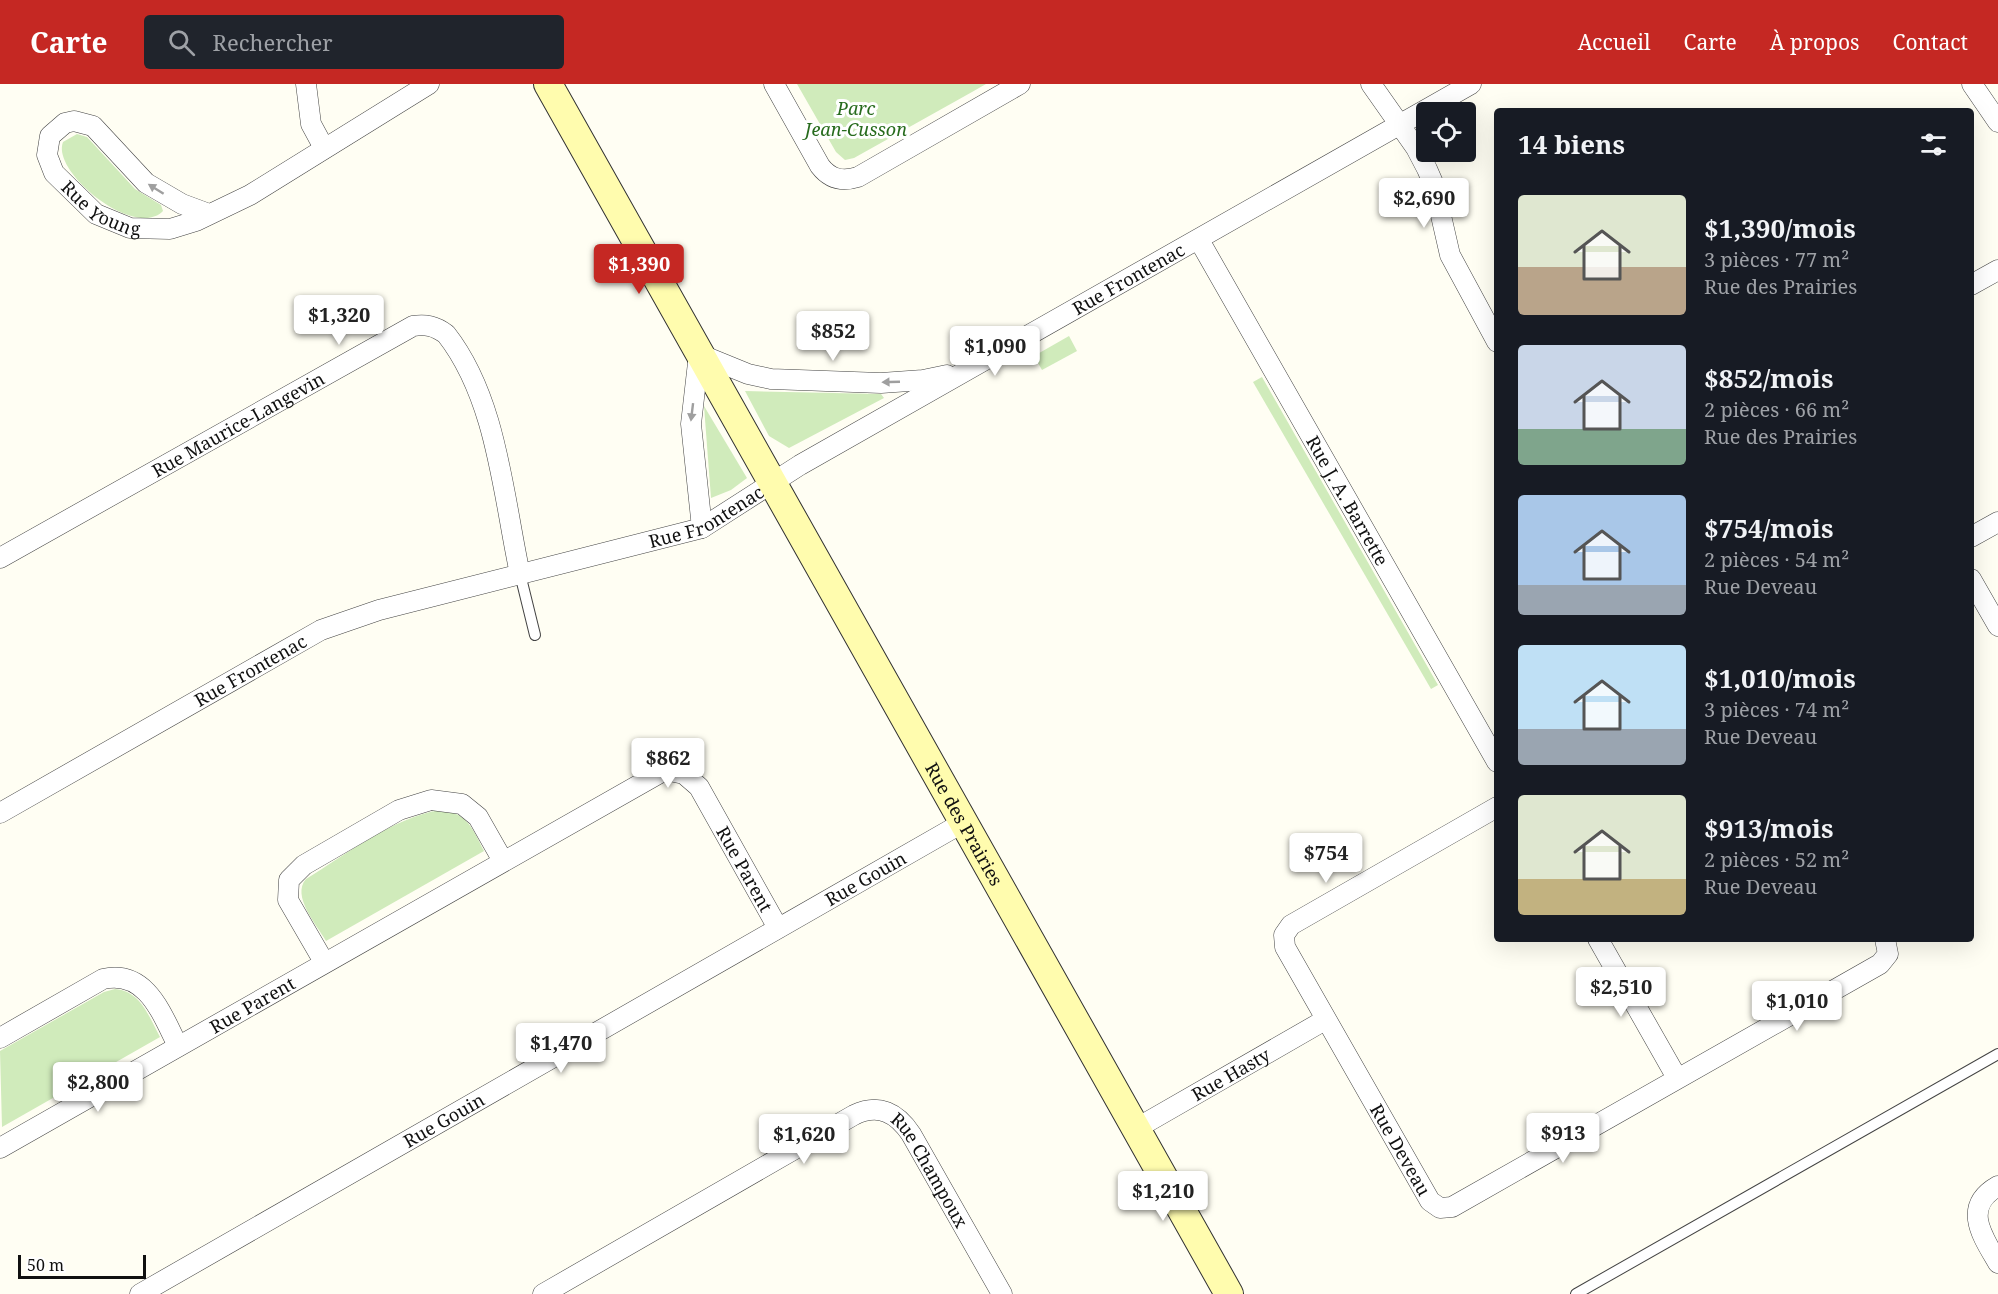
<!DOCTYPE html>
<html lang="fr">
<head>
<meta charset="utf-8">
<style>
  body { margin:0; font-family:"Noto Serif",serif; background:#20242c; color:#f1f3f6; height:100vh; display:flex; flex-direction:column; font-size:22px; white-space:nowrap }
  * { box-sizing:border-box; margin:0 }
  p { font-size:20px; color:#9ea1a6 }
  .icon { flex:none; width:33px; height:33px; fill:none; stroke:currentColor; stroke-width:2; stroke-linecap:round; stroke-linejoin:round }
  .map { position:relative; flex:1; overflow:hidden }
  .panel { position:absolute; left:1494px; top:24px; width:480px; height:834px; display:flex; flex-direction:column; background:#171b24; border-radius:6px; box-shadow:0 6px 24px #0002 }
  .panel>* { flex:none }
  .fabs { position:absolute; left:1416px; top:18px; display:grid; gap:12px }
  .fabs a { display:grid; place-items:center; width:60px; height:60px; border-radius:6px; background:#171b24; box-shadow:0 6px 24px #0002; font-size:30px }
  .scale { position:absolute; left:18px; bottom:15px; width:128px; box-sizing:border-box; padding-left:6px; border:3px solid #101010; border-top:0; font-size:16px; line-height:21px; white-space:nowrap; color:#101010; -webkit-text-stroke:4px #fff; paint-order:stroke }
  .price { position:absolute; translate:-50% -51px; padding:0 14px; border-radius:6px; background:#fff; color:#222; font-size:20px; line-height:39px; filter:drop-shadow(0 2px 3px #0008) }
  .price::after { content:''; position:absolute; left:50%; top:36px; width:18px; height:14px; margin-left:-9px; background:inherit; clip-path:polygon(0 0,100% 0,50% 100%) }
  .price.on { background:#c52823; color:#fff }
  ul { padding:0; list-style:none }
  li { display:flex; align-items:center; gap:18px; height:150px; padding:0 24px }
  li span { display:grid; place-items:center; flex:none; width:168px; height:120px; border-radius:6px; color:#555 }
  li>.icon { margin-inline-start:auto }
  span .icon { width:72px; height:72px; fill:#fffc; stroke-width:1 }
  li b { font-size:26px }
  h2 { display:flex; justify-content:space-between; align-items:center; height:72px; padding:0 24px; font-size:26px }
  header { display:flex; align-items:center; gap:36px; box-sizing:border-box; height:84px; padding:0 30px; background:#c52823; color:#fff }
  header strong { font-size:28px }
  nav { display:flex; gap:33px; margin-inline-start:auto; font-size:21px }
  .search { width:420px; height:54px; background:#20242c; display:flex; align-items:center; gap:15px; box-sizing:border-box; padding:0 21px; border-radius:6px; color:#9ea1a6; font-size:22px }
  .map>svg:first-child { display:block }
</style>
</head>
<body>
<header>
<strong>Carte</strong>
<div class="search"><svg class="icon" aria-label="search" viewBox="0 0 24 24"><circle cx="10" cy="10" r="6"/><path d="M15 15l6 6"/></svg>Rechercher</div>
<nav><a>Accueil</a><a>Carte</a><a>À propos</a><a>Contact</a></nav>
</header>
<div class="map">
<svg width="1998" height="1210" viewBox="0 0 1998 1210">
  <rect width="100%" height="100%" fill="#fffef3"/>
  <g fill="#d0ebbb">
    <polygon points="797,0 986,0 972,8 980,23 972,8 854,74 845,76 836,68"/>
    <path d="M77,50L87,53L135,105L161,121L163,127C135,156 51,88 63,58Z"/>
    <polygon points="1069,252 1077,267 1042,286 1034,272"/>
    <polygon points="1262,293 1438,601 1431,605 1253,298"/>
    <polygon points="745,307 881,310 884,314 789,364 769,352"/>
    <polygon points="704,322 747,394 731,406 711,414"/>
    <path d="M440,726C467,728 473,745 484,767L326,857C317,841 291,812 306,795C347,770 392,734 440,726Z"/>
    <path d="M115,905C141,907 149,933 160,953L2,1043L0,967L104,908Z"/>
  </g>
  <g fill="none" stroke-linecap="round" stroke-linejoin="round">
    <defs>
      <g id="lane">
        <polyline points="520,490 535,551"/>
        <polyline points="1576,1210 1998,970"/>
      </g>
      <g id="street">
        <polyline points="306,0 311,40 324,64"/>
        <path d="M774,0L820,82C830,95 842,98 858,93L1020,0"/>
        <polyline points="1371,0 1416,64 1427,85 1434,101 1450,171 1497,258"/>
        <polyline points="1972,0 1998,38"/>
        <path id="s1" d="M209,130L182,120L146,99L93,42L74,37L65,39L50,52L47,71L54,89L96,130L130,144L170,145L196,137L250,111L429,0"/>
        <path id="s2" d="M1199,156L1497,678"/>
        <polyline points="1971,201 1998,186"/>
        <polyline points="702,444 691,340 699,270 748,290 771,295 881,299 923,296 947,291"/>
        <polyline points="1971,453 1998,438"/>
        <path id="s3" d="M0,474L413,242C426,240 435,242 446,250C497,315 503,411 520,490"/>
        <polyline points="1971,495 1998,542"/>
        <path id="s4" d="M1497,723L1291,841L1284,851L1285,863L1430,1117L1440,1124L1452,1123L1880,880L1888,870L1885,855"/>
        <path id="s5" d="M0,729L321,546L379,526L702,444L800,381L1471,0"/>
        <polyline points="1598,855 1677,994"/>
        <polyline points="324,878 288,816 289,796 304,781 399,726 431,716 462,720 478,733 503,777"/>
        <path d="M0,954L103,895C147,885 162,931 178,962"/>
        <path id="s6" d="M1137,1044L1325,936"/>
        <path id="s7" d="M0,1064L665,686L684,690L699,703L778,844"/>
        <path d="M1998,1102C1961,1123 1983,1153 1998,1179"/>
        <path id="s8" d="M140,1210L964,738"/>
        <path id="s9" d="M543,1210L854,1031C879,1019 897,1029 911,1050L1002,1210"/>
      </g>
      <g id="secondary">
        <path id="s10" d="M548,0L1229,1210"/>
      </g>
    </defs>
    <use href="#lane" stroke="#434343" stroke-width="12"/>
    <use href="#street" stroke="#434343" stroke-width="21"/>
    <use href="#secondary" stroke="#323232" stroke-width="30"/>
    <use href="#lane" stroke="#fff" stroke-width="10"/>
    <use href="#street" stroke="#fff" stroke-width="20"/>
    <use href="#secondary" stroke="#fffcae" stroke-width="28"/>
  </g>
  <defs><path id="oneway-solid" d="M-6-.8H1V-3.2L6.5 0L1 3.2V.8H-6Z" transform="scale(1.5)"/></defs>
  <g fill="#9f9f9f">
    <use href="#oneway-solid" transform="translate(156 105) rotate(-148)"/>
    <use href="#oneway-solid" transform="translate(891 298) rotate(178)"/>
    <use href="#oneway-solid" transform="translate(692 328) rotate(97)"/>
  </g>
  <g text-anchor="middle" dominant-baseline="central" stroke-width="6" stroke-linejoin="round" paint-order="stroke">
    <g font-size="18" font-style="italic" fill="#276b1d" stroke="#fff">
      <text x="856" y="24">Parc<tspan x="856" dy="21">Jean-Cusson</tspan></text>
    </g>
    <g font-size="18" fill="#101010" stroke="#fff">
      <text stroke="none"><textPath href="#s1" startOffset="296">Rue Young</textPath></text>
      <text stroke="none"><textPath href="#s5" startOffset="1258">Rue Frontenac</textPath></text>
      <text stroke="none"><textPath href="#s3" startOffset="273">Rue Maurice-Langevin</textPath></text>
      <text stroke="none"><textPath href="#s2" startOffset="300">Rue J. A. Barrette</textPath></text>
      <text stroke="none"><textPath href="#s5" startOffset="772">Rue Frontenac</textPath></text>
      <text stroke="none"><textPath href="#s5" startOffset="288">Rue Frontenac</textPath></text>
      <text stroke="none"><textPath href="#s10" startOffset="849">Rue des Prairies</textPath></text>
      <text stroke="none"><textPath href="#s7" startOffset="898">Rue Parent</textPath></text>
      <text stroke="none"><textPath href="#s8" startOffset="836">Rue Gouin</textPath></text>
      <text stroke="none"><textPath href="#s7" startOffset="290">Rue Parent</textPath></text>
      <text stroke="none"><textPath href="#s6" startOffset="108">Rue Hasty</textPath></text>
      <text stroke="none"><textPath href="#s8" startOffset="350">Rue Gouin</textPath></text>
      <text stroke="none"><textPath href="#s4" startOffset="495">Rue Deveau</textPath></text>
      <text stroke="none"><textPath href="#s9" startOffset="466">Rue Champoux</textPath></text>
    </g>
  </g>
</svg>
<div class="fabs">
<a><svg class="icon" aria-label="locate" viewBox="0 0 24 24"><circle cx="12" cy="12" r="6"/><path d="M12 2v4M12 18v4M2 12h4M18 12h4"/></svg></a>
</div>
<div class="scale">50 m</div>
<b class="price" style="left:1424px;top:145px">$2,690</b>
<b class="price on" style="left:639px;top:211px">$1,390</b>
<b class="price" style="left:339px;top:262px">$1,320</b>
<b class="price" style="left:833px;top:278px">$852</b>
<b class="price" style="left:995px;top:293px">$1,090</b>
<b class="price" style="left:668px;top:705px">$862</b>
<b class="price" style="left:1326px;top:800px">$754</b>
<b class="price" style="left:1621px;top:934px">$2,510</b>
<b class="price" style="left:1797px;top:948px">$1,010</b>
<b class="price" style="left:561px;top:990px">$1,470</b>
<b class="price" style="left:98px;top:1029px">$2,800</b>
<b class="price" style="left:1563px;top:1080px">$913</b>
<b class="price" style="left:804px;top:1081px">$1,620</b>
<b class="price" style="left:1163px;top:1138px">$1,210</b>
<section class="panel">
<h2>14 biens<svg class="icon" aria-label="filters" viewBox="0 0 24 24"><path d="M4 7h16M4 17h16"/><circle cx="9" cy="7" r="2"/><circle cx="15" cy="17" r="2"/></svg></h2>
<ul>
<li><span style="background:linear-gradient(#dfe7d0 60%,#b9a48a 0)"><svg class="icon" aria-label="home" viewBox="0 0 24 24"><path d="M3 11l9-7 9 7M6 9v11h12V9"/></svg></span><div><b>$1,390/mois</b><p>3 pièces · 77 m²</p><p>Rue des Prairies</p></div></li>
<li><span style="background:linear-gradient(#c9d6e8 70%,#7fa58c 0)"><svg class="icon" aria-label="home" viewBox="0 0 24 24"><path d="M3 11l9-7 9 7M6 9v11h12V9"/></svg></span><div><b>$852/mois</b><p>2 pièces · 66 m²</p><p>Rue des Prairies</p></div></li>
<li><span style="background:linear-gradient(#a9c7e8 75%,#9aa5b1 0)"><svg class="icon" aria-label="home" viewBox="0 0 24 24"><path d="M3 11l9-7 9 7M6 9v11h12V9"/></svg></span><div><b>$754/mois</b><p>2 pièces · 54 m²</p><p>Rue Deveau</p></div></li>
<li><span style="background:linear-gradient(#bfe0f5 70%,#9aa5b1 0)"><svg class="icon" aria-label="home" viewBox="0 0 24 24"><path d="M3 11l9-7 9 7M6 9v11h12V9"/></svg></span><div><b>$1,010/mois</b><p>3 pièces · 74 m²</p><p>Rue Deveau</p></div></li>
<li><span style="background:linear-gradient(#dfe7d0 70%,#c2b280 0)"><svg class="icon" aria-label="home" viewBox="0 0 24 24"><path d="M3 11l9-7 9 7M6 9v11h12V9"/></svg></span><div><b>$913/mois</b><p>2 pièces · 52 m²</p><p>Rue Deveau</p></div></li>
</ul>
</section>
</div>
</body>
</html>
